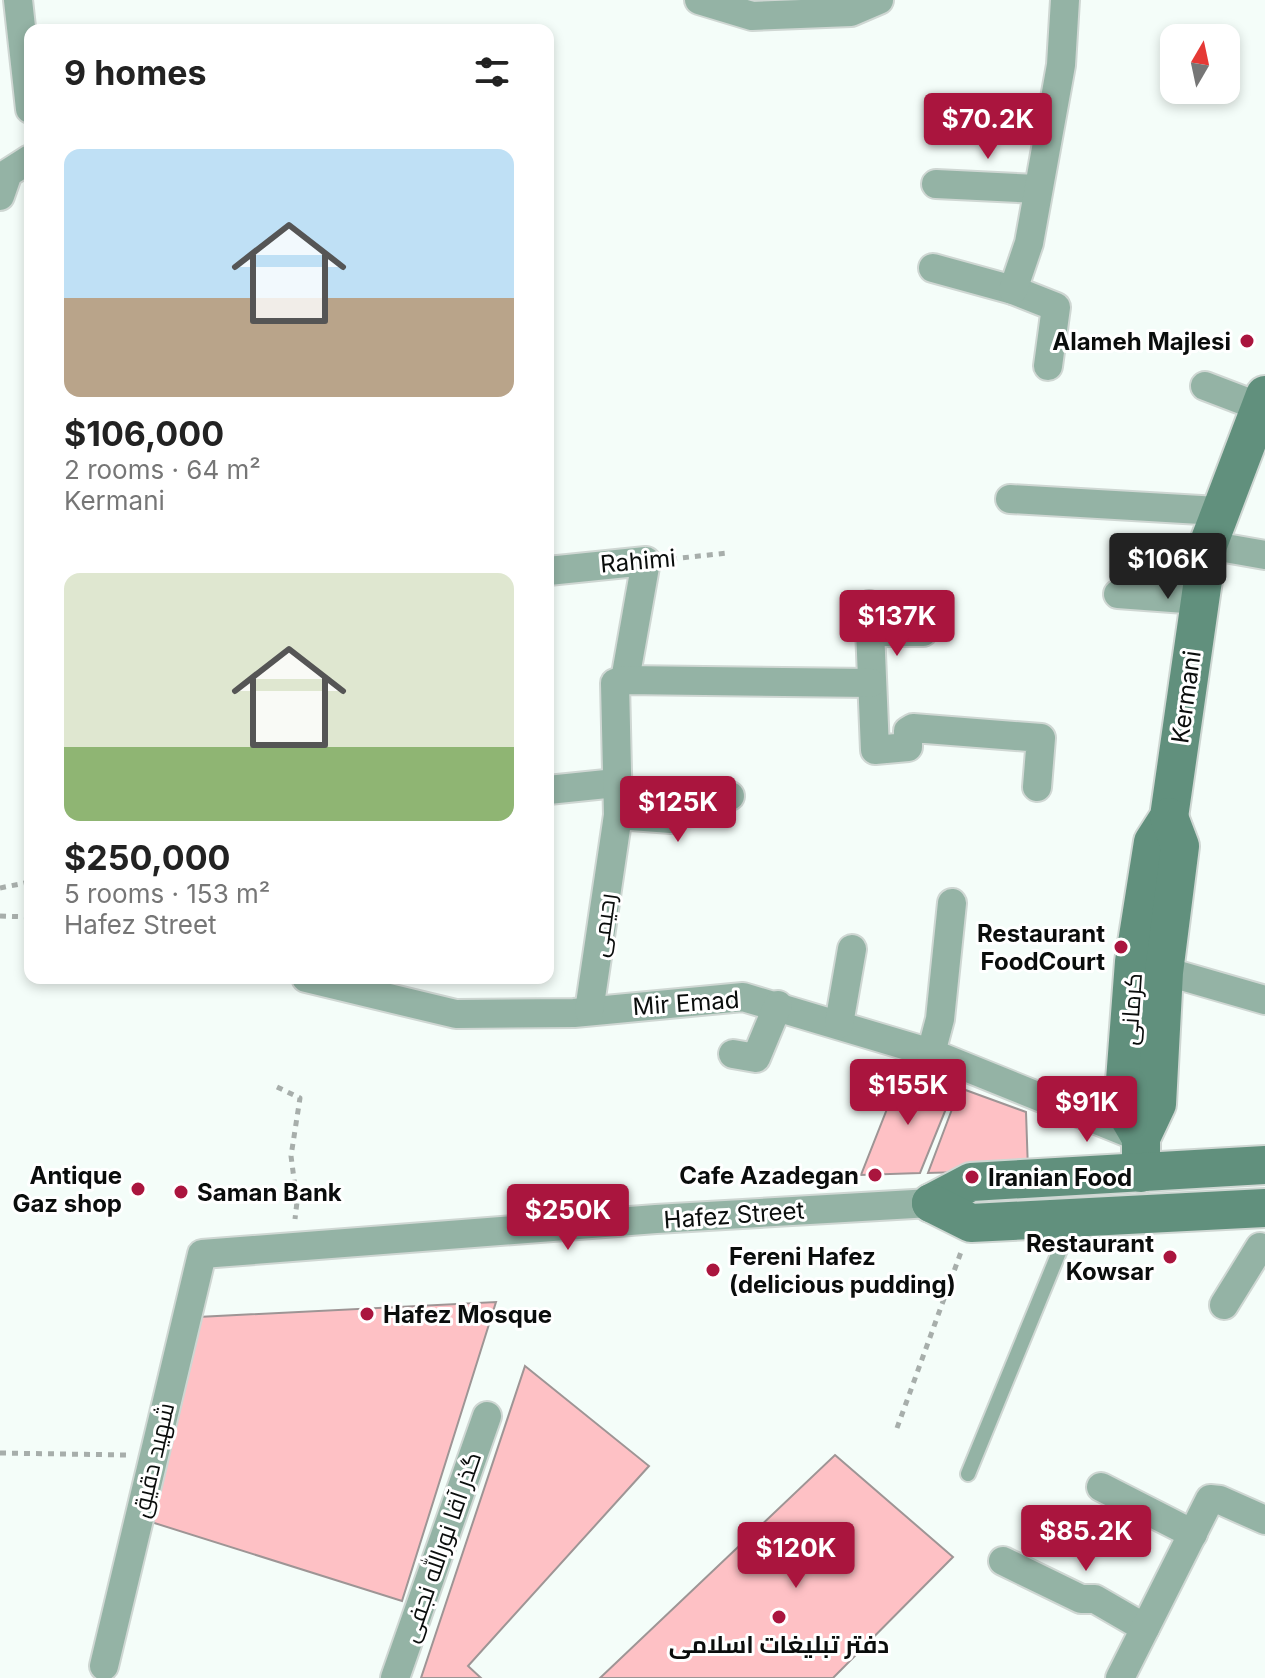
<!DOCTYPE html>
<html lang="en">
<head>
<meta charset="utf-8">
<style>
  body { margin:0; font-family:Inter,Cairo,sans-serif; background:#f2f2f2; color:#222; height:100vh; display:flex; flex-direction:column; font-size:30px; white-space:nowrap }
  * { box-sizing:border-box; margin:0 }
  p { font-size:26px; color:#767676 }
  .icon { flex:none; width:44px; height:44px; fill:none; stroke:currentColor; stroke-width:2; stroke-linecap:round; stroke-linejoin:round }
  .map { position:relative; flex:1; overflow:hidden }
  .drawer { position:absolute; left:24px; top:24px; width:530px; height:960px; display:flex; flex-direction:column; background:#fff; border-radius:16px; box-shadow:0 4px 12px #0003 }
  .drawer>* { flex:none }
  .needle { width:52px; rotate:9deg }
  .controls { position:absolute; left:1160px; top:24px; display:grid; gap:16px }
  .controls a { display:grid; place-items:center; width:80px; height:80px; border-radius:16px; background:#fff; box-shadow:0 4px 12px #0003; font-size:40px }
  .price { position:absolute; translate:-50% -68px; padding:0 18px; border-radius:8px; background:#aa153e; color:#fff; font-size:26px; line-height:52px; filter:drop-shadow(0 2px 4px #0008) }
  .price::after { content:''; position:absolute; left:50%; top:48px; width:24px; height:18px; margin-left:-12px; background:inherit; clip-path:polygon(0 0,100% 0,50% 100%) }
  .price.active { background:#222; color:#fff }
  ul { padding:0; list-style:none }
  li { display:grid; align-content:center; gap:16px; height:424px; padding:0 40px }
  li span { display:grid; place-items:center; height:248px; border-radius:16px; color:#555 }
  li>.icon { margin-inline-start:auto }
  span .icon { width:144px; height:144px; fill:#fffc; stroke-width:1 }
  li b { font-size:34px }
  h2 { display:flex; justify-content:space-between; align-items:center; height:96px; padding:0 40px; font-size:34px }
  .map>svg:first-child { display:block }
</style>
</head>
<body>
<div class="map">
<svg width="1265" height="1678" viewBox="0 0 1265 1678">
  <rect width="100%" height="100%" fill="#f4fdf9"/>
  <g fill="#fec1c5" stroke="#9e9595" stroke-width="2">
    <polygon points="902,1071 954,1089 920,1173 861,1175"/>
    <polygon points="960,1088 1026,1112 1028,1170 928,1173"/>
    <polygon points="496,1302 402,1601 148,1521 198,1317"/>
    <polygon points="525,1366 649,1466 468,1666 481,1678 421,1678"/>
    <polygon points="835,1455 953,1557 833,1678 600,1678"/>
  </g>
  <g fill="none" stroke-linecap="round" stroke-linejoin="round">
    <defs>
      <polyline id="lane" points="968,1474 1071,1223"/>
      <g id="street">
        <polyline points="18,0 30,109"/>
        <polyline points="699,0 752,16 851,12 879,0"/>
        <polyline points="936,184 1037,189"/>
        <polyline points="0,196 8,173 30,159"/>
        <polyline points="933,268 1013,290 1056,307 1048,366"/>
        <polyline points="1013,290 1029,243 1061,65 1065,0"/>
        <polyline points="1205,386 1260,407"/>
        <polyline points="1010,499 1218,511"/>
        <polyline points="1208,545 1265,555"/>
        <polyline points="548,571 646,561 625,680"/>
        <polyline points="1118,594 1199,600"/>
        <polyline points="869,605 875,750 908,747 908,731 913,728 1041,738 1037,787"/>
        <polyline points="871,632 923,632"/>
        <polyline points="548,790 616,783"/>
        <polyline points="618,815 671,819 672,794 676,792 730,796"/>
        <polyline points="1147,966 1265,1000"/>
        <polyline points="306,978 456,1014 574,1013 743,997 931,1053 1141,1138"/>
        <polyline points="589,1011 618,815 615,683 625,680 871,683"/>
        <polyline points="839,1024 852,949"/>
        <polyline points="931,1053 940,1019 952,903"/>
        <polyline points="733,1054 756,1058 778,1005"/>
        <polyline points="1224,1305 1260,1247"/>
        <polyline points="1101,1487 1193,1534"/>
        <polyline points="1003,1561 1081,1599 1095,1599 1145,1628"/>
        <polyline points="104,1666 202,1254 656,1219 931,1203"/>
        <polyline points="395,1678 487,1416"/>
        <polyline points="1120,1678 1210,1499 1220,1500 1265,1520"/>
      </g>
      <g id="secondary">
        <polyline points="1141,1138 1123,1107 1134,962 1153,842 1169,817 1208,545 1265,395"/>
        <polyline points="1141,1173 1141,1138 1157,1104 1164,972 1180,846 1169,817"/>
        <polyline points="931,1203 971,1182 1265,1165"/>
        <polyline points="931,1203 971,1223 1265,1208"/>
      </g>
    </defs>
    <use href="#lane" stroke="#cfd7d3" stroke-width="18"/>
    <use href="#street" stroke="#cfd7d3" stroke-width="32"/>
    <use href="#secondary" stroke="#cfd7d3" stroke-width="42"/>
    <g stroke="#a7aeab" stroke-width="5" stroke-dasharray="6 6" stroke-linecap="butt">
      <polyline points="671,559 728,553"/>
      <polyline points="0,888 30,882"/>
      <polyline points="0,916 30,917"/>
      <polyline points="277,1087 300,1098 291,1156 297,1202 295,1219"/>
      <polyline points="897,1428 961,1252"/>
      <polyline points="0,1453 127,1455"/>
    </g>
    <use href="#lane" stroke="#94b3a5" stroke-width="14"/>
    <use href="#street" stroke="#94b3a5" stroke-width="28"/>
    <use href="#secondary" stroke="#61907d" stroke-width="38"/>
  </g>
  <g fill="#aa153e" stroke="#fff" stroke-width="3">
    <circle cx="1247" cy="341" r="8"/>
    <circle cx="1121" cy="947" r="8"/>
    <circle cx="875" cy="1175" r="8"/>
    <circle cx="972" cy="1177" r="8"/>
    <circle cx="138" cy="1189" r="8"/>
    <circle cx="181" cy="1192" r="8"/>
    <circle cx="1170" cy="1257" r="8"/>
    <circle cx="713" cy="1270" r="8"/>
    <circle cx="367" cy="1314" r="8"/>
    <circle cx="779" cy="1617" r="8"/>
  </g>
  <g text-anchor="middle" dominant-baseline="central" stroke-width="6" stroke-linejoin="round" paint-order="stroke">
    <g font-size="24" font-weight="bold" fill="#0a0d0c" stroke="#fff" text-anchor="end">
      <text x="1231" y="341">Alameh Majlesi</text>
      <text x="1105" y="933">Restaurant<tspan x="1105" dy="28">FoodCourt</tspan></text>
      <text x="122" y="1175">Antique<tspan x="122" dy="28">Gaz shop</tspan></text>
      <text x="859" y="1175">Cafe Azadegan</text>
      <text x="988" y="1177" text-anchor="start">Iranian Food</text>
      <text x="197" y="1192" text-anchor="start">Saman Bank</text>
      <text x="1154" y="1243">Restaurant<tspan x="1154" dy="28">Kowsar</tspan></text>
      <text x="729" y="1256" text-anchor="start">Fereni Hafez<tspan x="729" dy="28">(delicious pudding)</tspan></text>
      <text x="383" y="1314" text-anchor="start">Hafez Mosque</text>
      <text x="779" y="1644" text-anchor="middle">دفتر تبلیغات اسلامی</text>
    </g>
    <g font-size="24" fill="#0a0d0c" stroke="#fff">
      <text transform="translate(638 561) rotate(-5)">Rahimi</text>
      <text transform="translate(1186 697) rotate(-82)">Kermani</text>
      <text transform="translate(603 925) rotate(-82)">رحیمی</text>
      <text transform="translate(686 1003) rotate(-4)">Mir Emad</text>
      <text transform="translate(1131 1009) rotate(-86)">کرمانی</text>
      <text transform="translate(734 1215) rotate(-4)">Hafez Street</text>
      <text transform="translate(153 1460) rotate(-77)">شهید دقیق</text>
      <text transform="translate(441 1547) rotate(-71)">گذر آقا نورالله نجفی</text>
    </g>
  </g>
</svg>
<div class="controls">
<a><svg class="needle" viewBox="-14 -14 28 28"><path d="M0-13l5 13h-10z" fill="#e53935"/><path d="M0 13l5-13h-10z" fill="#767676"/></svg></a>
</div>
<b class="price" style="left:988px;top:161px">$70.2K</b>
<b class="price active" style="left:1168px;top:601px">$106K</b>
<b class="price" style="left:897px;top:658px">$137K</b>
<b class="price" style="left:678px;top:844px">$125K</b>
<b class="price" style="left:908px;top:1127px">$155K</b>
<b class="price" style="left:1087px;top:1144px">$91K</b>
<b class="price" style="left:568px;top:1252px">$250K</b>
<b class="price" style="left:1086px;top:1573px">$85.2K</b>
<b class="price" style="left:796px;top:1590px">$120K</b>
<section class="drawer">
<h2>9 homes<svg class="icon" aria-label="filters" viewBox="0 0 24 24"><path d="M4 7h16M4 17h16"/><circle cx="9" cy="7" r="2"/><circle cx="15" cy="17" r="2"/></svg></h2>
<ul>
<li><span style="background:linear-gradient(#bfe0f5 60%,#b9a48a 0)"><svg class="icon" aria-label="home" viewBox="0 0 24 24"><path d="M3 11l9-7 9 7M6 9v11h12V9"/></svg></span><div><b>$106,000</b><p>2 rooms · 64 m²</p><p>Kermani</p></div></li>
<li><span style="background:linear-gradient(#dfe7d0 70%,#8fb573 0)"><svg class="icon" aria-label="home" viewBox="0 0 24 24"><path d="M3 11l9-7 9 7M6 9v11h12V9"/></svg></span><div><b>$250,000</b><p>5 rooms · 153 m²</p><p>Hafez Street</p></div></li>
</ul>
</section>
</div>
</body>
</html>
